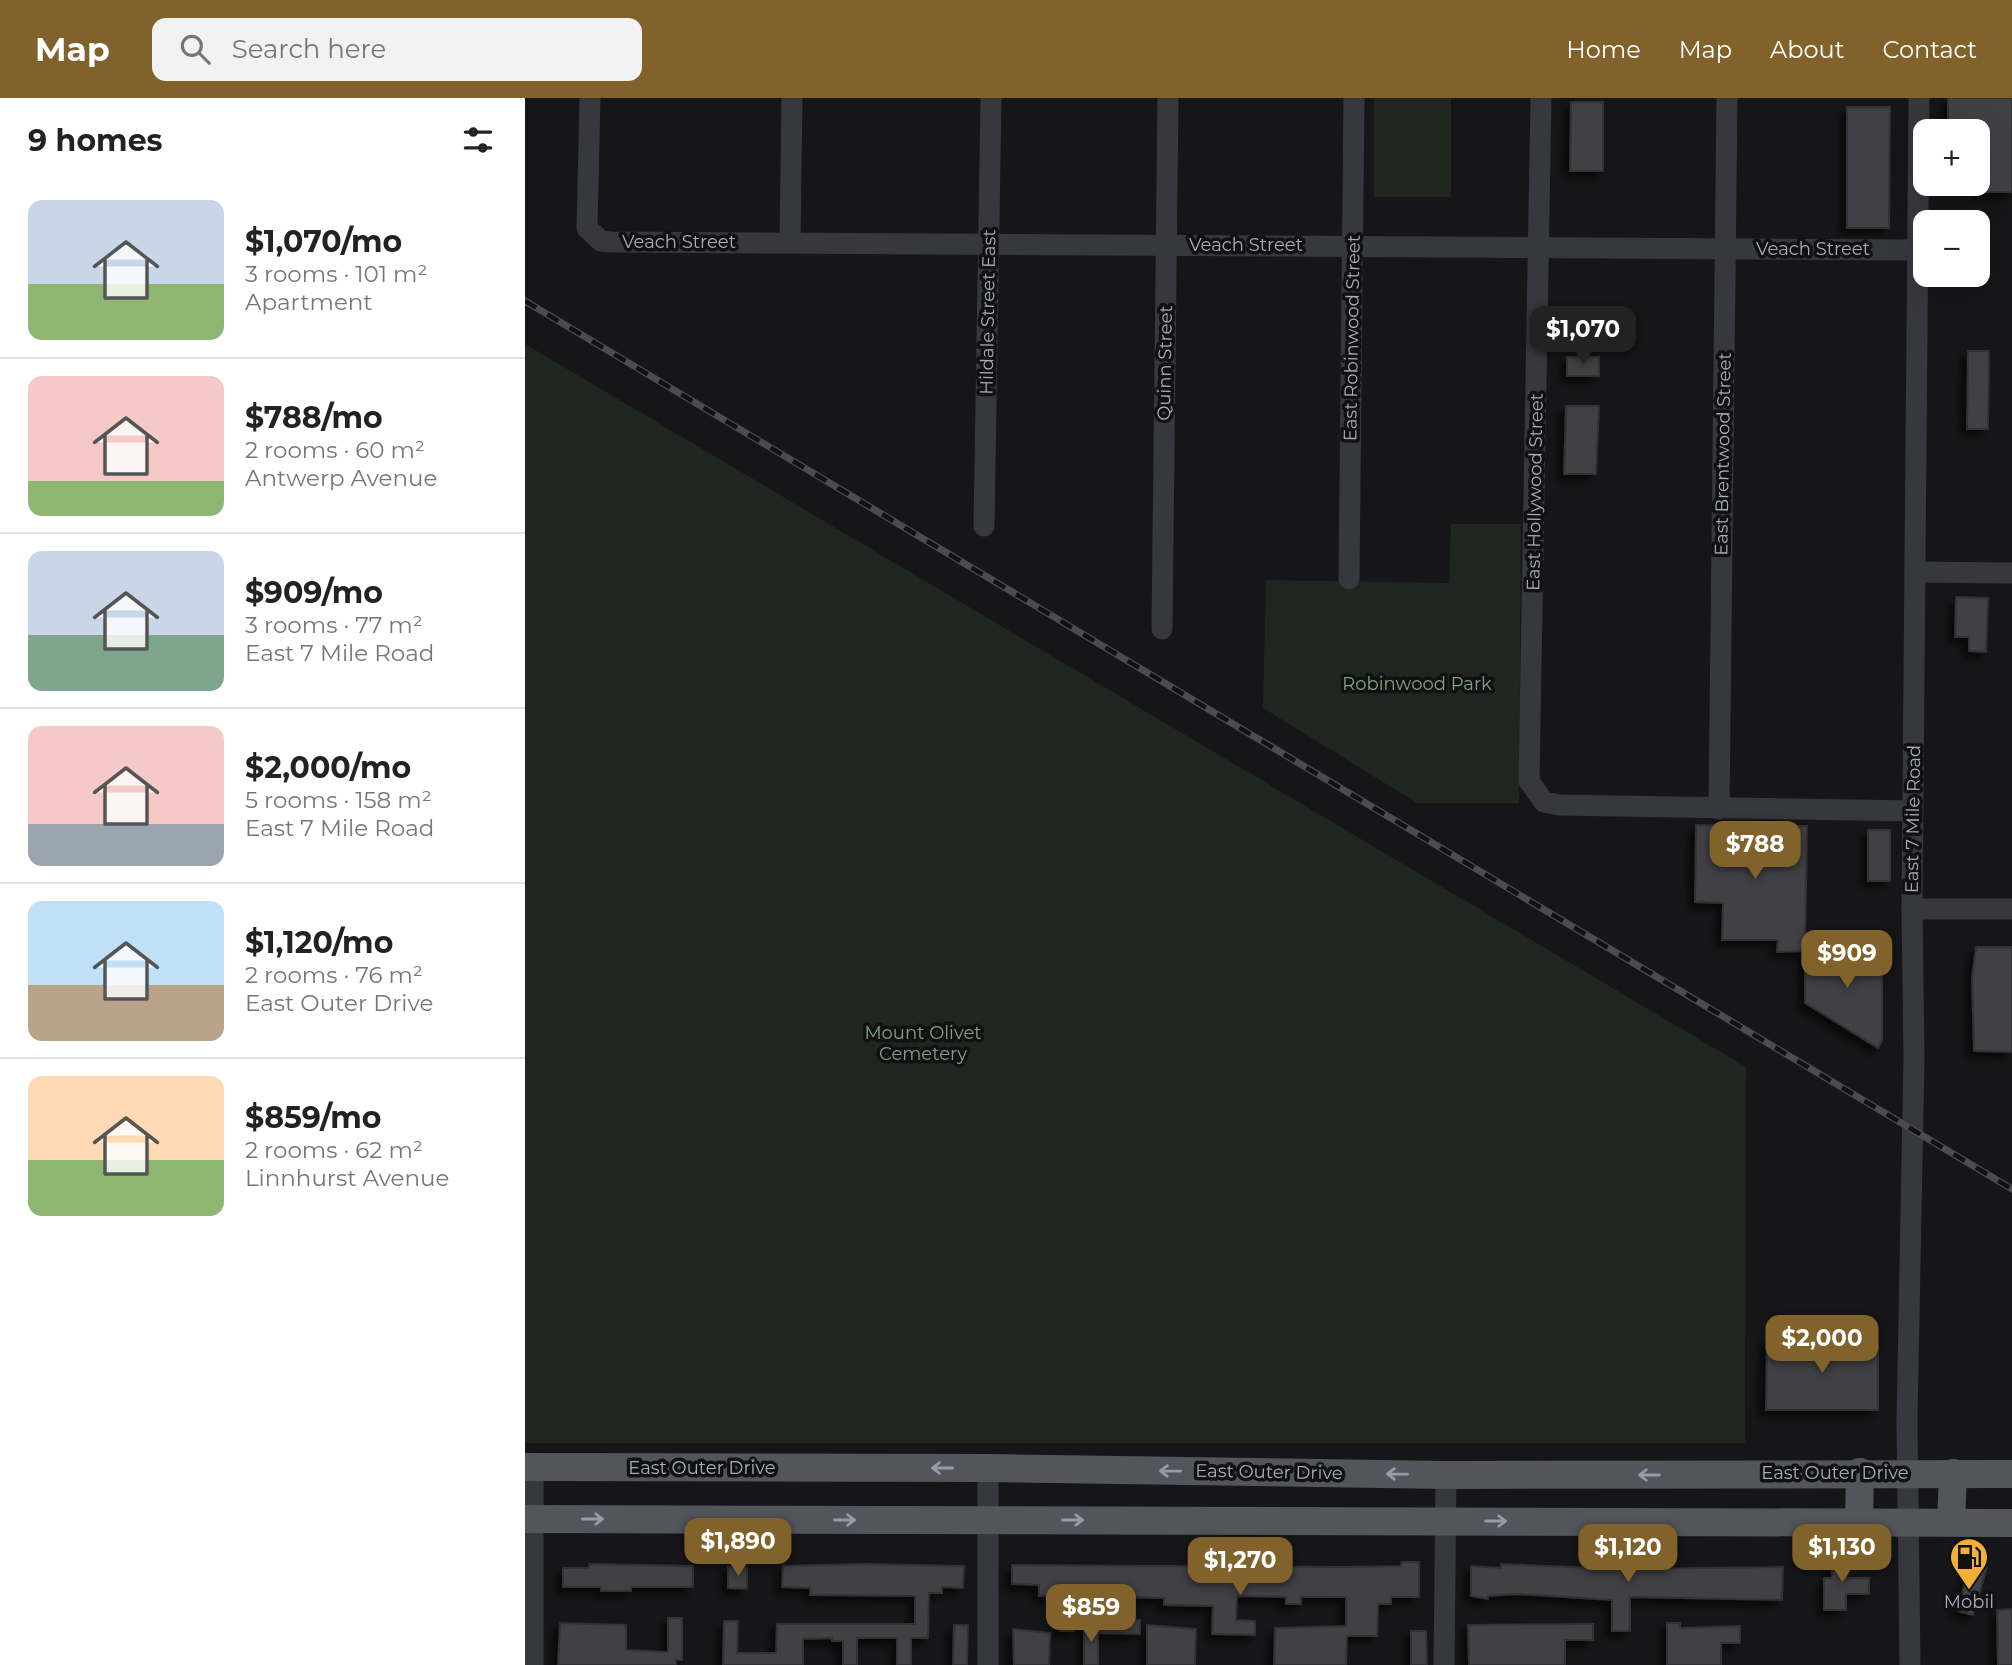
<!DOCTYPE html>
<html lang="en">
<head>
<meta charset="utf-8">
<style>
  body { margin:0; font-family:Montserrat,sans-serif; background:#f2f2f2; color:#222; height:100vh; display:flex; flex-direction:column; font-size:26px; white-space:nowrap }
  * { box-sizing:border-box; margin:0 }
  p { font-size:23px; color:#767676 }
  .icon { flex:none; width:38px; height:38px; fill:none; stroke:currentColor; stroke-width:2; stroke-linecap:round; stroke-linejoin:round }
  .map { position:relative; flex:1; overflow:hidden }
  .details { display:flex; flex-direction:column; background:#fff; width:525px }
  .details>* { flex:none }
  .tools { position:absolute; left:1388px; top:21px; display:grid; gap:14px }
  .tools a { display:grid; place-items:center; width:77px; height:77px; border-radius:14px; background:#fff; box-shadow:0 7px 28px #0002; font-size:35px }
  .price { position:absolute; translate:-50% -60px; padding:0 16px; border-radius:14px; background:#80622a; color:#fff; font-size:23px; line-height:46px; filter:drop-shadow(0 2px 4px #0008) }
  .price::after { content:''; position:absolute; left:50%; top:42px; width:21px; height:16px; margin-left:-10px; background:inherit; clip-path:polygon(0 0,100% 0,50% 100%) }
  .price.active { background:#222; color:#fff }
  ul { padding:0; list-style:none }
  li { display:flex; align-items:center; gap:21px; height:175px; padding:0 28px }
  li+li { border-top:2px solid #e0e0e0 }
  li span { display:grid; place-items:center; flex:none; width:196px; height:140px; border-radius:14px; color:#555 }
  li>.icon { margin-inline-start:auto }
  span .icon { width:84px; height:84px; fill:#fffc; stroke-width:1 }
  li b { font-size:30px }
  h2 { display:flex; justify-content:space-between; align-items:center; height:84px; padding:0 28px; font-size:30px }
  header { display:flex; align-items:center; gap:42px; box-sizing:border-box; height:98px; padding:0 35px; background:#80622a; color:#fff }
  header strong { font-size:33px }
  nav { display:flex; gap:38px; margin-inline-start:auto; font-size:24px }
  .search { width:490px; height:63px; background:#f2f2f2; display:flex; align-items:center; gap:18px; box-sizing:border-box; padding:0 24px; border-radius:14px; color:#767676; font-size:26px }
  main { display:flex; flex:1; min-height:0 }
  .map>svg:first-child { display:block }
</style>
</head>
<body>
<header>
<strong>Map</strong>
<div class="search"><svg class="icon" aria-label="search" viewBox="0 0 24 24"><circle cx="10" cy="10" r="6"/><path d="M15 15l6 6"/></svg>Search here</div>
<nav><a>Home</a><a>Map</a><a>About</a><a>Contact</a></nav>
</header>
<main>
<section class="details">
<h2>9 homes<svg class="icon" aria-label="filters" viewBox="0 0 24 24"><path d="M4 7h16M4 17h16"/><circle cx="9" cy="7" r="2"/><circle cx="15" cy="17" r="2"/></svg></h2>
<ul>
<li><span style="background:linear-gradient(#c9d6e8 60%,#8fb573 0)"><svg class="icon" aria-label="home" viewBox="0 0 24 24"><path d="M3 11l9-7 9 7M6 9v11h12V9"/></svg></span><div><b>$1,070/mo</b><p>3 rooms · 101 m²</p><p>Apartment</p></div></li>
<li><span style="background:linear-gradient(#f6c9c9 75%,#8fb573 0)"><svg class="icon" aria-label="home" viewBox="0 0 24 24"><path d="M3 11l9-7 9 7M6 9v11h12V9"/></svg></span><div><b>$788/mo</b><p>2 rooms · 60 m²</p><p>Antwerp Avenue</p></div></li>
<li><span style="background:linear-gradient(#c9d6e8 60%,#7fa58c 0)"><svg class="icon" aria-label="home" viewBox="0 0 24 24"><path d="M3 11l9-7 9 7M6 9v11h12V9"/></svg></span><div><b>$909/mo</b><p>3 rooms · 77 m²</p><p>East 7 Mile Road</p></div></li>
<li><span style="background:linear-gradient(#f6c9c9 70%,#9aa5b1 0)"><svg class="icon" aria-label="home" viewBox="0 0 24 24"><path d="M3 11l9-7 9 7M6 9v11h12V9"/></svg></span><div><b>$2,000/mo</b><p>5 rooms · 158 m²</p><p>East 7 Mile Road</p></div></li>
<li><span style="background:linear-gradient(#bfe0f5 60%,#b9a48a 0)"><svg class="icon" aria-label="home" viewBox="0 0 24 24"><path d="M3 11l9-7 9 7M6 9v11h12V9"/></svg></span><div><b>$1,120/mo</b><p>2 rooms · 76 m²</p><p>East Outer Drive</p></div></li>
<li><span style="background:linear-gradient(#ffd9b3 60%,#8fb573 0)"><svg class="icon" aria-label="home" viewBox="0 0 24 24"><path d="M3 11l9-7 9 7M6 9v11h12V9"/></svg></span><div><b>$859/mo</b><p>2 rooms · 62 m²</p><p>Linnhurst Avenue</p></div></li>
</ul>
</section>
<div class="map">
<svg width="1487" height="1567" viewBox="0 0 1487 1567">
  <defs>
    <filter id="shadow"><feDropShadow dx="-6" dy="6" stdDeviation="3.5" flood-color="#0009"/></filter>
  </defs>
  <rect width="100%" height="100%" fill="#161618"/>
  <g fill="#1e261f">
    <rect x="849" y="0" width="77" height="99"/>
    <polygon points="0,246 1221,969 1220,1345 0,1345"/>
    <polygon points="926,426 996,426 994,705 892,705 738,610 741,482 924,485"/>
  </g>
  <g fill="#404145" stroke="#303034" stroke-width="2" filter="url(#shadow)">
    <polygon points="1423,0 1487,0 1487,94 1452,94 1452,33 1423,33"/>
    <polygon points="1046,4 1078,4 1078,73 1045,73"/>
    <polygon points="1322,9 1365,9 1364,130 1322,130"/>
    <polygon points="1443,253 1464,253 1463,331 1442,331"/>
    <rect x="1042" y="259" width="32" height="19"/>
    <polygon points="1041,308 1074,308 1071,376 1039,376"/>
    <polygon points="1431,499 1463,500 1461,554 1444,553 1444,539 1430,539"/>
    <polygon points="1171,727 1282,728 1280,853 1252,854 1253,842 1197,842 1198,805 1170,804"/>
    <rect x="1343" y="732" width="22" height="51"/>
    <polygon points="1451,849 1487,849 1487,954 1449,953 1447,880"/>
    <polygon points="1280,853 1357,854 1357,942 1353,950 1280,905"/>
    <polygon points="1242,1241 1353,1241 1353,1312 1241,1312"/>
    <polygon points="1306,1454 1323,1454 1323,1480 1344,1480 1344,1496 1321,1496 1321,1512 1299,1512 1299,1480 1307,1480"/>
    <polygon points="877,1464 894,1464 894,1499 866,1499 866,1506 853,1506 852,1538 822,1538 821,1567 749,1567 750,1530 821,1528 821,1499 776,1499 776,1506 761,1506 761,1499 712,1498 711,1522 730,1523 730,1537 687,1536 688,1508 639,1507 639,1500 549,1498 549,1533 535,1533 535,1498 514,1498 514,1487 487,1486 487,1467 819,1469 876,1468"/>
    <polygon points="1446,1465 1462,1469 1448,1517 1432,1513"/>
    <polygon points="64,1466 168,1468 168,1489 106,1489 106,1493 76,1493 76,1489 38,1489 38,1470 64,1470"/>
    <polygon points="340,1466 439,1468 438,1490 417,1489 417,1495 404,1495 403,1540 386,1540 386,1567 372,1567 372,1540 332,1540 332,1567 318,1567 318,1543 307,1543 307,1540 278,1541 278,1567 198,1567 199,1523 213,1523 212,1555 251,1555 252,1526 390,1526 390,1498 285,1497 285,1490 257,1489 258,1468"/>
    <polygon points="976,1466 1093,1471 1258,1469 1257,1502 1105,1499 1105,1533 1087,1533 1087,1502 993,1496 963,1498 963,1501 946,1498 946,1468 976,1470"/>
    <polygon points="203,1469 222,1469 222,1491 203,1490"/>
    <polygon points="1487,1511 1487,1567 1473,1567 1472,1512"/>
    <polygon points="143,1520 157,1520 157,1562 151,1562 151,1567 33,1567 35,1525 101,1527 101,1552 143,1554"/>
    <polygon points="615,1522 615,1536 573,1535 573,1523"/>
    <rect x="559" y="1524" width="14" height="43"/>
    <polygon points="1142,1525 1155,1525 1155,1530 1215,1528 1215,1545 1196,1545 1196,1567 1142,1567"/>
    <polygon points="1055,1526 1068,1526 1068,1542 1040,1542 1040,1567 944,1567 943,1527"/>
    <polygon points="429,1527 443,1527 442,1567 428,1567"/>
    <polygon points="622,1527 671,1531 670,1567 622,1567"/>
    <polygon points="488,1531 525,1535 524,1567 489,1567"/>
    <polygon points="886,1533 901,1533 902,1567 886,1567"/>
  </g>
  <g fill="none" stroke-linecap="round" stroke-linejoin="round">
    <g stroke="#37383d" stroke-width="21">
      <polyline points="65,0 62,130 76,143 86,144 1393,152"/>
      <polyline points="1016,0 1004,683 1019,704 1034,707 1388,713"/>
      <polyline points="265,144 267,0"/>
      <polyline points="459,428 466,0"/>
      <polyline points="1390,474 1487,475"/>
      <polyline points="824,481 829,0"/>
      <polyline points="637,531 643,0"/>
      <polyline points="1194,711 1202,0"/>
      <polyline points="1387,811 1487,811"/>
      <polyline points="463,1370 463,1567"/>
      <polyline points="8,1567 8,1369"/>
      <polyline points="919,1567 921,1377"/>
      <polyline points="1385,1567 1382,1323 1389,960 1387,811 1394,0"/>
    </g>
    <g stroke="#53555c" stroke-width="28">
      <polyline points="0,1369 463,1370 921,1377 1487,1376"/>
      <polyline points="0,1421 1487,1425"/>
      <polyline points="1334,1424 1335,1374"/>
      <polyline points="1426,1424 1428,1375"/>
    </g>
    <defs>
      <polyline id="rail" points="0,203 1487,1091"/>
    </defs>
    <use href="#rail" stroke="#4a4c52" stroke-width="7"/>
    <use href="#rail" stroke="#111113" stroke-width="4.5" stroke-dasharray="13" stroke-linecap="butt"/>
  </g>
  <defs><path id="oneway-shaft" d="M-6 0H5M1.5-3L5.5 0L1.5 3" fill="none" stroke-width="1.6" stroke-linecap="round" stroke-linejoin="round" transform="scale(1.75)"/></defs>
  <g stroke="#979ba6">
    <use href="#oneway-shaft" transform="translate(417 1370) rotate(-180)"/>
    <use href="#oneway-shaft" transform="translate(645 1373) rotate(-179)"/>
    <use href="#oneway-shaft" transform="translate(872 1376) rotate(-179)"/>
    <use href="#oneway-shaft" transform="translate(1124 1377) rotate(-180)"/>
    <use href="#oneway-shaft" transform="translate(68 1421)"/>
    <use href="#oneway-shaft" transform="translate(320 1422)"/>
    <use href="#oneway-shaft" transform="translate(548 1422)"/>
    <use href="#oneway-shaft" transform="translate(971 1423)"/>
  </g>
  <defs>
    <symbol id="fuel-pin" viewBox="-11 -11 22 30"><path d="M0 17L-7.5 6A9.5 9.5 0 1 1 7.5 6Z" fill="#f2b134" stroke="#111113"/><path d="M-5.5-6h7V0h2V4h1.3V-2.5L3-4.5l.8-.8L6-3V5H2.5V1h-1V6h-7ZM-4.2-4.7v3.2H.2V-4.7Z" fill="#111"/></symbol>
  </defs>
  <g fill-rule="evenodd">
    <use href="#fuel-pin" x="1422" y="1437" width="44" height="60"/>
  </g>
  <g text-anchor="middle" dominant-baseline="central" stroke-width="7" stroke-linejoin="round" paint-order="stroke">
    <g font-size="18" fill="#a8adb8" stroke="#111113">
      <text x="154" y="144">Veach Street</text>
      <text x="721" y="147">Veach Street</text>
      <text x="1288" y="151">Veach Street</text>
      <text transform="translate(463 214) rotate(-89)">Hildale Street East</text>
      <text transform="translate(827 240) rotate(-89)">East Robinwood Street</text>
      <text transform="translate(640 265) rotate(-89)">Quinn Street</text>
      <text transform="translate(1198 356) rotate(-89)">East Brentwood Street</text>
      <text transform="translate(1010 394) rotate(-89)">East Hollywood Street</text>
      <text transform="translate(1388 721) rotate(-89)">East 7 Mile Road</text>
      <text x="177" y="1370">East Outer Drive</text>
      <text transform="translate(744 1374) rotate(1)">East Outer Drive</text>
      <text x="1310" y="1375">East Outer Drive</text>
    </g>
    <g font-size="18" fill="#7fa381" stroke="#111113">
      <text x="892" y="586">Robinwood Park</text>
      <text x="398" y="935">Mount Olivet<tspan x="398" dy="21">Cemetery</tspan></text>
    </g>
    <g font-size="18" fill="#a8adb8" stroke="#111113">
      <text x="1444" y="1504">Mobil</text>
    </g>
  </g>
</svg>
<div class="tools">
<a>+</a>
<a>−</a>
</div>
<b class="price active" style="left:1058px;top:268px">$1,070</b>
<b class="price" style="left:1230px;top:783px">$788</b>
<b class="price" style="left:1322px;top:892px">$909</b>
<b class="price" style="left:1297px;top:1277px">$2,000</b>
<b class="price" style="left:213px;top:1480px">$1,890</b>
<b class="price" style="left:1103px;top:1486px">$1,120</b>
<b class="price" style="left:1317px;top:1486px">$1,130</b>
<b class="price" style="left:715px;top:1499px">$1,270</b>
<b class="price" style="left:566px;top:1546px">$859</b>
</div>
</main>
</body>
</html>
